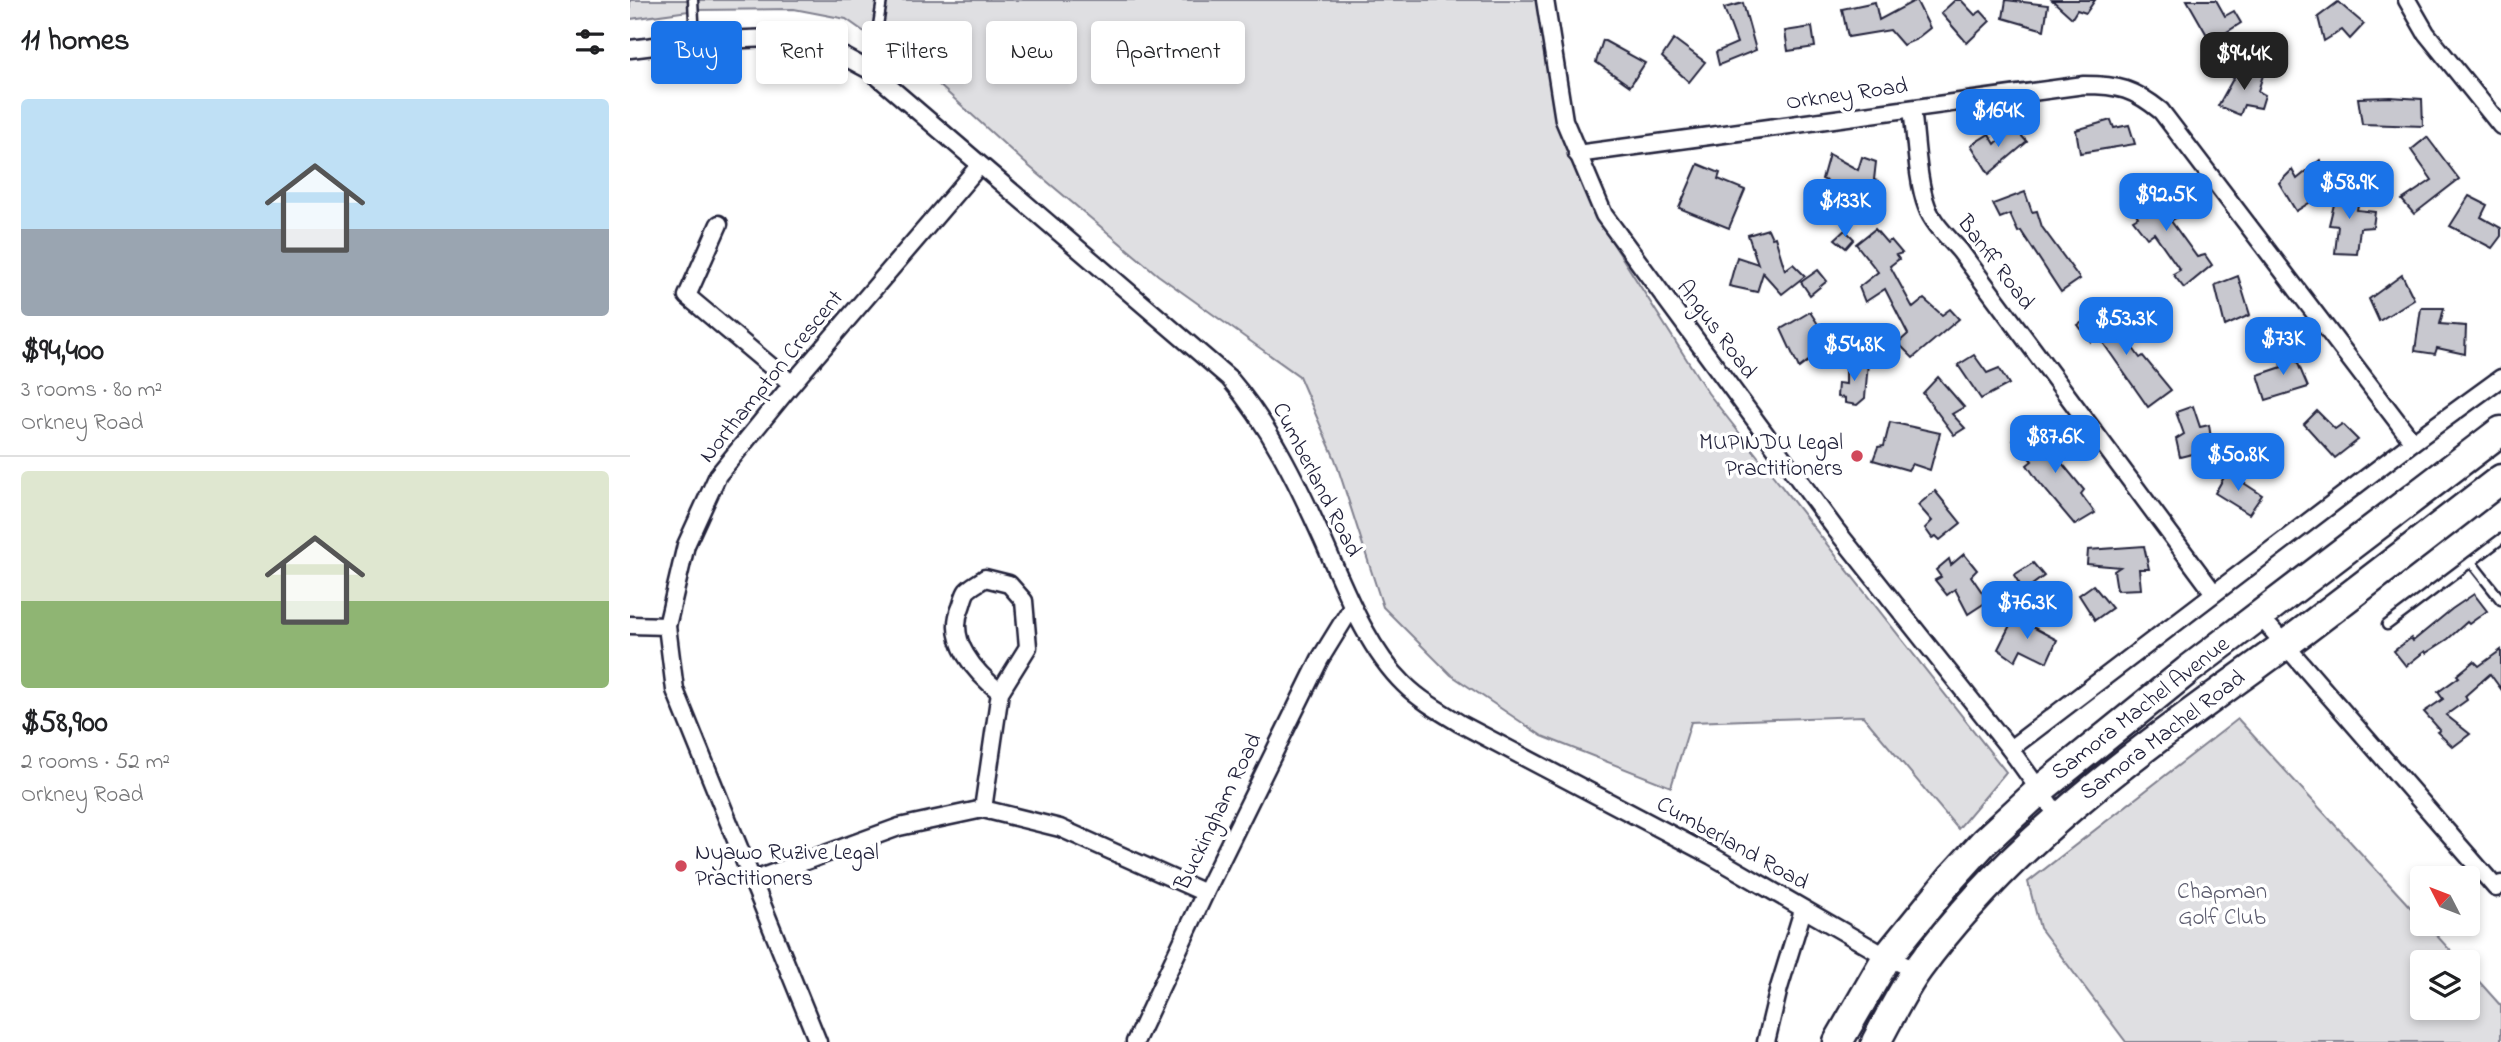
<!DOCTYPE html>
<html lang="en">
<head>
<meta charset="utf-8">
<style>
  body { margin:0; font-family:"Indie Flower",sans-serif; background:#f2f2f2; color:#202124; height:100vh; display:flex; flex-direction:column; font-size:26px; white-space:nowrap }
  * { box-sizing:border-box; margin:0 }
  p { font-size:23px; color:#757577 }
  .icon { flex:none; width:38px; height:38px; fill:none; stroke:currentColor; stroke-width:2; stroke-linecap:round; stroke-linejoin:round }
  .map { position:relative; flex:1; overflow:hidden }
  .panel { display:flex; flex-direction:column; background:#fff; width:630px }
  .panel>* { flex:none }
  .banner { position:absolute; left:21px; top:21px; width:665px; height:63px; display:flex; gap:14px }
  .needle { width:46px; rotate:312deg }
  .buttons { position:absolute; left:1780px; top:866px; display:grid; gap:14px }
  .buttons a { display:grid; place-items:center; width:70px; height:70px; border-radius:7px; background:#fff; box-shadow:0 4px 10px #0003; font-size:35px }
  .price { position:absolute; translate:-50% -60px; padding:0 16px; border-radius:14px; background:#1a73e8; color:#fff; font-size:23px; line-height:46px; filter:drop-shadow(0 2px 4px #0008) }
  .price::after { content:''; position:absolute; left:50%; top:42px; width:21px; height:16px; margin-left:-10px; background:inherit; clip-path:polygon(0 0,100% 0,50% 100%) }
  .price.current { background:#222; color:#fff }
  ul { padding:0; list-style:none }
  li { display:grid; align-content:center; gap:14px; height:371px; padding:0 21px }
  li+li { border-top:2px solid #e0e0e0 }
  li span { display:grid; place-items:center; height:217px; border-radius:7px; color:#555 }
  li>.icon { margin-inline-start:auto }
  span .icon { width:126px; height:126px; fill:#fffc; stroke-width:1 }
  li b { font-size:30px }
  h2 { display:flex; justify-content:space-between; align-items:center; height:84px; padding:0 21px; font-size:30px }
  .pill { padding:0 24px; border-radius:7px; background:#fff; box-shadow:0 4px 10px #0003; font-size:24px; line-height:63px }
  .pill.current { background:#1a73e8; color:#fff }
  main { display:flex; flex:1; min-height:0 }
  .map>svg:first-child { display:block }
</style>
</head>
<body>
<main>
<section class="panel">
<h2>11 homes<svg class="icon" aria-label="filters" viewBox="0 0 24 24"><path d="M4 7h16M4 17h16"/><circle cx="9" cy="7" r="2"/><circle cx="15" cy="17" r="2"/></svg></h2>
<ul>
<li><span style="background:linear-gradient(#bfe0f5 60%,#9aa5b1 0)"><svg class="icon" aria-label="home" viewBox="0 0 24 24"><path d="M3 11l9-7 9 7M6 9v11h12V9"/></svg></span><div><b>$94,400</b><p>3 rooms · 80 m²</p><p>Orkney Road</p></div></li>
<li><span style="background:linear-gradient(#dfe7d0 60%,#8fb573 0)"><svg class="icon" aria-label="home" viewBox="0 0 24 24"><path d="M3 11l9-7 9 7M6 9v11h12V9"/></svg></span><div><b>$58,900</b><p>2 rooms · 52 m²</p><p>Orkney Road</p></div></li>
</ul>
</section>
<div class="map">
<svg width="1871" height="1042" viewBox="0 0 1871 1042">
  <rect width="100%" height="100%" fill="#fff"/>
  <filter id="ink" filterUnits="userSpaceOnUse"><feTurbulence type="fractalNoise" baseFrequency=".0143" numOctaves="2"/><feDisplacementMap in="SourceGraphic" scale="14" xChannelSelector="R" yChannelSelector="G"/><feConvolveMatrix kernelMatrix="1 2 1 2 8 2 1 2 1" color-interpolation-filters="sRGB"/></filter>
  <g filter="url(#ink)">
    <g fill="#dfdfe2" stroke="#80808e" stroke-width="2">
      <polygon points="0,0 906,0 931,121 972,226 1078,393 1376,772 1328,829 1233,716 1061,722 1041,787 912,736 821,675 753,607 705,459 669,376 528,275 394,162 308,84 216,19 164,9 66,10 0,19"/>
      <polygon points="1608,719 1792,920 1792,924 1796,924 1831,962 1792,962 1792,1008 1838,1008 1838,969 1871,1006 1871,1042 1496,1042 1410,928 1398,882"/>
    </g>
    <g fill="#c8c8cf" stroke="#22223b" stroke-width="2">
      <polygon points="1286,0 1300,28 1285,40 1273,45 1260,30 1218,37 1212,9 1245,2 1249,20"/>
      <polygon points="1325,0 1331,0 1345,15 1351,11 1360,21 1337,43 1311,13"/>
      <polygon points="1376,0 1418,5 1414,30 1373,18"/>
      <polygon points="1422,0 1465,0 1456,13 1447,10 1442,18"/>
      <polygon points="1557,0 1586,0 1595,16 1604,11 1611,23 1581,42"/>
      <polygon points="1708,2 1734,24 1720,39 1712,30 1694,41 1688,17"/>
      <polygon points="1113,3 1126,50 1089,65 1086,52 1107,43 1094,8"/>
      <polygon points="1182,27 1185,47 1158,51 1155,31"/>
      <polygon points="1044,39 1075,62 1059,82 1032,57"/>
      <polygon points="973,40 1015,63 1000,86 966,62"/>
      <polygon points="1609,68 1634,72 1628,91 1635,95 1631,108 1614,105 1610,115 1588,106"/>
      <polygon points="1760,97 1792,99 1793,126 1732,124 1728,98"/>
      <polygon points="1481,120 1484,128 1499,125 1505,144 1450,153 1446,130"/>
      <polygon points="1383,126 1397,142 1359,174 1341,145 1359,134 1365,144"/>
      <polygon points="1797,137 1829,179 1784,214 1772,200 1802,180 1781,150"/>
      <polygon points="1199,154 1228,170 1232,157 1246,162 1244,180 1248,181 1244,197 1224,192 1223,194 1192,179"/>
      <polygon points="1690,160 1708,185 1666,211 1649,183 1662,170 1667,179"/>
      <polygon points="1068,164 1090,173 1088,179 1115,190 1099,228 1049,208"/>
      <polygon points="1510,183 1524,199 1531,194 1549,216 1541,221 1567,257 1575,255 1582,265 1554,288 1543,274 1550,270 1524,233 1517,238 1503,220 1508,217 1494,194"/>
      <polygon points="1731,189 1727,210 1745,212 1743,227 1730,228 1727,254 1705,253 1708,226 1699,225 1707,192"/>
      <polygon points="1395,192 1402,212 1407,211 1412,227 1450,279 1431,292 1391,231 1388,232 1380,214 1370,218 1363,204"/>
      <polygon points="1839,196 1857,205 1851,217 1871,228 1871,236 1862,248 1820,226"/>
      <polygon points="1138,229 1142,238 1145,237 1155,270 1163,264 1175,276 1152,294 1133,273 1127,292 1099,286 1107,257 1128,264 1118,235"/>
      <polygon points="1245,229 1257,243 1261,240 1272,253 1266,255 1269,259 1260,266 1283,308 1294,299 1312,315 1320,309 1329,319 1283,358 1268,343 1278,334 1255,289 1235,302 1229,287 1248,272 1226,244"/>
      <polygon points="1215,230 1224,239 1216,248 1205,239"/>
      <polygon points="1188,270 1197,281 1180,295 1171,282"/>
      <polygon points="1772,275 1784,299 1749,321 1739,299"/>
      <polygon points="1608,276 1620,315 1595,326 1585,285"/>
      <polygon points="1474,308 1510,358 1513,356 1541,390 1518,407 1469,337 1461,342 1448,325"/>
      <polygon points="1791,308 1814,308 1810,324 1836,326 1835,354 1807,348 1805,354 1785,351"/>
      <polygon points="1180,312 1201,344 1169,368 1151,329"/>
      <polygon points="1661,347 1678,387 1636,400 1628,375 1652,367 1649,351"/>
      <polygon points="1344,355 1357,373 1369,368 1379,384 1351,399 1328,365"/>
      <polygon points="1216,362 1238,362 1235,398 1227,405 1215,403 1215,398 1207,397 1208,383 1216,384"/>
      <polygon points="1308,377 1334,407 1322,414 1335,428 1324,435 1293,393"/>
      <polygon points="1563,406 1570,427 1579,425 1581,438 1576,441 1578,450 1550,457 1546,439 1554,434 1546,412"/>
      <polygon points="1687,411 1705,429 1712,424 1728,440 1705,458 1674,424"/>
      <polygon points="1260,422 1310,433 1300,470 1282,464 1278,470 1243,460 1248,447 1254,446"/>
      <polygon points="1401,427 1416,443 1421,439 1437,458 1431,462 1454,490 1451,494 1465,513 1445,525 1408,481 1397,465 1402,461 1383,440"/>
      <polygon points="1597,472 1632,495 1619,514 1585,493"/>
      <polygon points="1305,491 1331,523 1310,540 1306,536 1302,538 1295,528 1302,521 1288,505"/>
      <polygon points="1514,546 1519,569 1509,569 1511,589 1487,590 1484,571 1490,567 1457,564 1458,550"/>
      <polygon points="1334,554 1347,570 1341,576 1358,601 1338,614 1325,589 1317,595 1305,580 1311,577 1306,570 1319,559 1321,565"/>
      <polygon points="1403,563 1414,576 1394,591 1384,575"/>
      <polygon points="1463,585 1482,608 1465,620 1449,595"/>
      <polygon points="1844,594 1857,611 1839,624 1837,622 1818,639 1796,653 1795,651 1776,666 1764,651 1781,638 1783,641 1822,609"/>
      <polygon points="1384,617 1427,640 1417,662 1391,649 1385,661 1368,649"/>
      <polygon points="1871,650 1871,689 1860,674 1835,696 1837,700 1816,715 1840,734 1823,747 1807,732 1810,730 1794,712 1813,699 1808,692 1829,677 1827,675 1844,661 1849,666"/>
    </g>
    <g fill="none" stroke-linecap="round" stroke-linejoin="round">
      <defs>
        <g id="service">
          <polyline points="63,0 65,41"/>
          <polyline points="241,71 252,0"/>
          <polyline points="1841,562 1871,600"/>
          <polyline points="1757,625 1871,539"/>
        </g>
        <g id="minor">
          <polyline points="915,0 934,120 974,215 1206,530 1380,749 1428,816"/>
          <polyline points="1777,0 1796,33 1871,126"/>
          <path d="M0,49L65,41L169,37L185,41L241,71L599,378C640,426 667,482 693,540C714,587 736,647 774,684C790,700 811,712 831,724L1082,856L1257,957L1287,971"/>
          <path d="M1282,109C1286,137 1287,181 1297,207C1303,224 1319,238 1330,251L1584,593"/>
          <path d="M947,154L1454,85C1489,85 1504,89 1531,111L1783,442"/>
          <polyline points="89,224 57,296 162,384"/>
          <polyline points="1630,616 1866,888 1871,884"/>
          <polyline points="0,625 37,626"/>
          <polyline points="1380,749 1783,442 1871,378"/>
          <path d="M353,809L370,692L398,647L394,601L379,584L355,578C350,582 341,586 337,591C334,595 333,602 331,607C316,641 346,673 370,692"/>
          <polyline points="124,880 269,827 353,809 430,828 575,893"/>
          <polyline points="188,1042 45,690 37,626 56,545 88,475 162,384 349,166"/>
          <polyline points="505,1042 575,893 690,659 722,607"/>
          <polyline points="1136,1042 1149,988 1173,910"/>
        </g>
        <g id="trunk">
          <polyline points="1208,1042 1257,957 1323,876 1354,842 1410,790 1558,670 1871,431"/>
          <path d="M1246,1042C1259,1018 1272,991 1288,969C1386,835 1520,743 1652,647C1726,592 1798,535 1871,479"/>
        </g>
      </defs>
      <use href="#service" stroke="#22223b" stroke-width="13"/>
      <use href="#minor" stroke="#22223b" stroke-width="21"/>
      <use href="#trunk" stroke="#22223b" stroke-width="33"/>
      <use href="#service" stroke="#fff" stroke-width="8"/>
      <use href="#minor" stroke="#fff" stroke-width="16"/>
      <use href="#trunk" stroke="#fff" stroke-width="28"/>
    </g>
  </g>
  <g fill="#d1495b" stroke="#fff" stroke-width="2.5">
    <circle cx="1227" cy="456" r="7"/>
    <circle cx="51" cy="866" r="7"/>
  </g>
  <g text-anchor="middle" dominant-baseline="central" stroke-width="7" stroke-linejoin="round" paint-order="stroke">
    <g font-size="23" fill="#22223b" stroke="#fff">
      <text transform="translate(1217 95) rotate(-8)">Orkney Road</text>
      <text transform="translate(1365 263) rotate(53)">Banff Road</text>
      <text transform="translate(1086 330) rotate(53)">Angus Road</text>
      <text transform="translate(142 377) rotate(-51)">Northampton Crescent</text>
      <text transform="translate(686 480) rotate(63)">Cumberland Road</text>
      <text transform="translate(1511 709) rotate(-38)">Samora Machel Avenue</text>
      <text transform="translate(1533 736) rotate(-37)">Samora Machel Road</text>
      <text transform="translate(589 812) rotate(-64)">Buckingham Road</text>
      <text transform="translate(1102 844) rotate(29)">Cumberland Road</text>
    </g>
    <g font-size="23" fill="#22223b" stroke="#fff" text-anchor="end">
      <text x="1213" y="443">MUPINDU Legal<tspan x="1213" dy="26">Practitioners</tspan></text>
      <text x="65" y="853" text-anchor="start">Nyawo Ruzive Legal<tspan x="65" dy="26">Practitioners</tspan></text>
    </g>
    <g font-size="23" fill="#5b5b6d" stroke="#fff">
      <text x="1592" y="892">Chapman<tspan x="1592" dy="26">Golf Club</tspan></text>
    </g>
  </g>
</svg>
<div class="buttons">
<a><svg class="needle" viewBox="-14 -14 28 28"><path d="M0-13l5 13h-10z" fill="#e53935"/><path d="M0 13l5-13h-10z" fill="#757577"/></svg></a>
<a><svg class="icon" aria-label="layers" viewBox="0 0 24 24"><path d="M12 4l9 5-9 5-9-5zM3 14l9 5 9-5"/></svg></a>
</div>
<b class="price current" style="left:1614px;top:92px">$94.4K</b>
<b class="price" style="left:1368px;top:149px">$164K</b>
<b class="price" style="left:1719px;top:221px">$58.9K</b>
<b class="price" style="left:1536px;top:233px">$92.5K</b>
<b class="price" style="left:1215px;top:239px">$133K</b>
<b class="price" style="left:1496px;top:357px">$53.3K</b>
<b class="price" style="left:1653px;top:377px">$73K</b>
<b class="price" style="left:1224px;top:383px">$54.8K</b>
<b class="price" style="left:1425px;top:475px">$87.6K</b>
<b class="price" style="left:1608px;top:493px">$50.8K</b>
<b class="price" style="left:1397px;top:641px">$76.3K</b>
<div class="banner">
<a class="pill current">Buy</a>
<a class="pill">Rent</a>
<a class="pill">Filters</a>
<a class="pill">New</a>
<a class="pill">Apartment</a>
</div>
</div>
</main>
</body>
</html>
